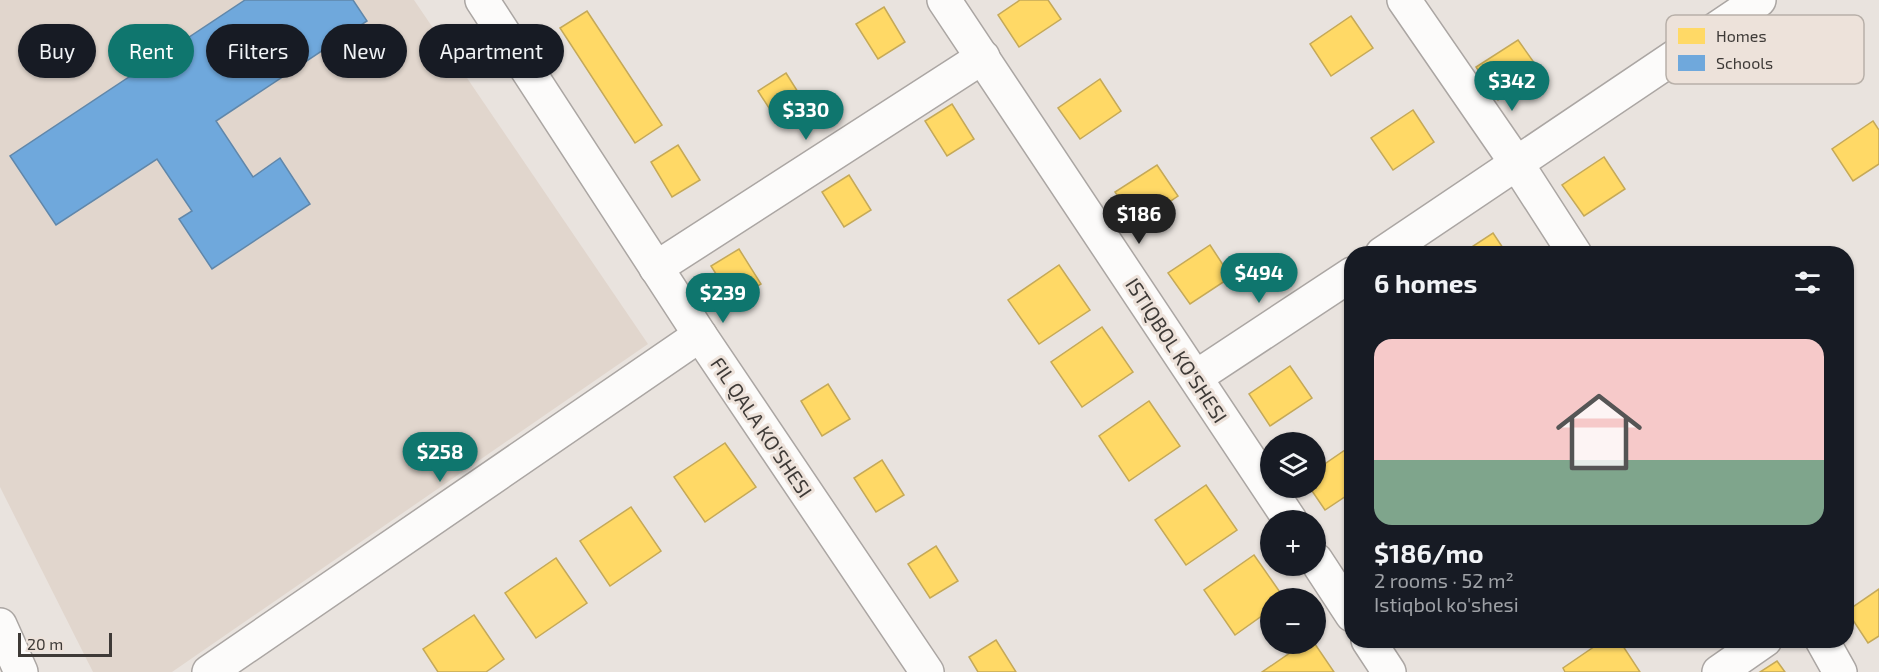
<!DOCTYPE html>
<html lang="en">
<head>
<meta charset="utf-8">
<style>
  body { margin:0; font-family:"Exo 2",sans-serif; background:#242831; color:#f1f3f6; height:100vh; display:flex; flex-direction:column; font-size:22px; white-space:nowrap }
  * { box-sizing:border-box; margin:0 }
  p { font-size:20px; color:#9ea1a6 }
  .icon { flex:none; width:33px; height:33px; fill:none; stroke:currentColor; stroke-width:2; stroke-linecap:round; stroke-linejoin:round }
  .map { position:relative; flex:1; overflow:hidden }
  .details { position:absolute; left:1344px; top:246px; width:510px; height:402px; display:flex; flex-direction:column; background:#171b24; border-radius:24px; box-shadow:0 2px 4px #0004 }
  .details>* { flex:none }
  .hud { position:absolute; left:18px; top:24px; width:570px; height:54px; display:flex; gap:12px }
  .controls { position:absolute; left:1260px; top:432px; display:grid; gap:12px }
  .controls a { display:grid; place-items:center; width:66px; height:66px; border-radius:50%; background:#171b24; box-shadow:0 2px 4px #0004; font-size:30px }
  .scale { position:absolute; left:18px; bottom:15px; width:94px; box-sizing:border-box; padding-left:6px; border:3px solid #3e3a37; border-top:0; font-size:16px; line-height:21px; white-space:nowrap; color:#3e3a37; -webkit-text-stroke:4px #ede2da; paint-order:stroke }
  .price { position:absolute; translate:-50% -51px; padding:0 14px; border-radius:21px; background:#0f766e; color:#fff; font-size:20px; line-height:39px; filter:drop-shadow(0 2px 3px #0008) }
  .price::after { content:''; position:absolute; left:50%; top:36px; width:18px; height:14px; margin-left:-9px; background:inherit; clip-path:polygon(0 0,100% 0,50% 100%) }
  .price.active { background:#222; color:#fff }
  ul { padding:0; list-style:none }
  li { display:grid; align-content:center; gap:12px; height:318px; padding:0 30px }
  li+li { border-top:2px solid #363941 }
  li span { display:grid; place-items:center; height:186px; border-radius:18px; color:#555 }
  li>.icon { margin-inline-start:auto }
  span .icon { width:108px; height:108px; fill:#fffc; stroke-width:1 }
  li b { font-size:26px }
  h2 { display:flex; justify-content:space-between; align-items:center; height:72px; padding:0 30px; font-size:26px }
  .tag { padding:0 21px; border-radius:27px; background:#171b24; box-shadow:0 2px 4px #0004; font-size:21px; line-height:54px }
  .tag.active { background:#0f766e; color:#fff }
  .map>svg:first-child { display:block }
</style>
</head>
<body>
<div class="map">
<svg width="1879" height="672" viewBox="0 0 1879 672">
  <rect width="100%" height="100%" fill="#e9e3de"/>
  <polygon fill="#e1d6cd" points="0,0 414,0 648,344 172,672 93,672 0,487"/>
  <g fill="#ffd966" stroke="#c5a958" stroke-width="1.5">
    <polygon points="1020,0 1048,0 1061,19 1019,47 998,15"/>
    <polygon points="884,7 905,42 878,59 856,24"/>
    <polygon points="587,11 662,125 635,143 560,28"/>
    <polygon points="1351,16 1373,48 1331,76 1310,44"/>
    <polygon points="1518,40 1540,71 1498,100 1476,67"/>
    <polygon points="786,73 808,108 780,125 758,91"/>
    <polygon points="1100,79 1121,111 1080,139 1058,108"/>
    <polygon points="952,104 974,139 947,156 925,121"/>
    <polygon points="1413,110 1434,142 1393,170 1371,138"/>
    <polygon points="1873,121 1879,130 1879,164 1853,181 1832,149"/>
    <polygon points="678,145 700,180 672,197 651,162"/>
    <polygon points="1604,157 1625,189 1584,216 1562,185"/>
    <polygon points="1157,165 1178,196 1137,224 1115,192"/>
    <polygon points="849,175 871,210 844,227 822,192"/>
    <polygon points="1493,233 1507,254 1461,254"/>
    <polygon points="1210,245 1231,277 1190,304 1168,273"/>
    <polygon points="739,249 761,284 733,301 711,266"/>
    <polygon points="1059,265 1090,310 1039,344 1008,300"/>
    <polygon points="1102,327 1133,372 1082,407 1051,362"/>
    <polygon points="1290,366 1312,398 1270,426 1249,394"/>
    <polygon points="828,384 850,419 822,436 801,401"/>
    <polygon points="1149,401 1180,446 1129,481 1099,436"/>
    <polygon points="725,443 756,487 705,522 674,477"/>
    <polygon points="1345,450 1352,460 1352,492 1325,510 1310,488 1316,488 1316,470"/>
    <polygon points="882,460 904,495 876,512 854,478"/>
    <polygon points="1206,485 1237,530 1186,565 1155,520"/>
    <polygon points="631,507 661,551 610,586 580,541"/>
    <polygon points="936,546 958,581 930,598 908,564"/>
    <polygon points="1254,555 1284,598 1270,598 1270,610 1235,635 1204,590"/>
    <polygon points="556,558 587,603 536,638 505,593"/>
    <polygon points="1879,589 1879,636 1868,643 1847,611"/>
    <polygon points="474,615 504,659 486,672 438,672 423,649"/>
    <polygon points="996,640 1016,672 978,672 969,657"/>
    <polygon points="1604,640 1619,640 1640,672 1565,672 1563,668"/>
    <polygon points="1303,644 1315,644 1334,672 1262,672"/>
    <polygon points="1777,661 1785,672 1760,672"/>
  </g>
  <polygon fill="#6fa8dc" stroke="#6087aa" stroke-width="1.5" points="245,0 353,0 367,21 216,121 253,177 280,158 310,204 212,269 179,219 192,211 157,159 56,225 10,156"/>
  <g fill="none" stroke-linecap="round" stroke-linejoin="round">
    <defs>
      <g id="minor">
        <polyline points="482,0 700,335 927,672"/>
        <polyline points="944,0 1290,520"/>
        <polyline points="1404,0 1517,164 1575,254"/>
        <polyline points="1382,254 1759,0"/>
        <polyline points="656,268 983,57"/>
        <polyline points="1196,377 1352,274"/>
        <polyline points="1316,560 1352,615"/>
        <polyline points="0,625 21,672"/>
        <polyline points="1368,640 1389,672"/>
        <polyline points="1822,640 1840,672"/>
        <polyline points="209,672 700,335"/>
        <polyline points="1719,672 1765,640"/>
      </g>
    </defs>
    <use href="#minor" stroke="#aba6a3" stroke-width="36"/>
    <use href="#minor" stroke="#fcfbfa" stroke-width="33"/>
  </g>
  <g text-anchor="middle" dominant-baseline="central" stroke-width="6" stroke-linejoin="round" paint-order="stroke">
    <g font-size="20" fill="#3e3a37" stroke="#ede2da">
      <text transform="translate(1177 350) rotate(57)">ISTIQBOL KO'SHESI</text>
      <text transform="translate(762 427) rotate(56)">FIL QALA KO'SHESI</text>
    </g>
  </g>
  <rect x="1666" y="15" width="198" height="69" rx="9" fill="#ede2da" stroke="#b8b0a9" stroke-width="1.5"/>
  <rect x="1678" y="28" width="27" height="16" fill="#ffd966"/>
  <rect x="1678" y="55" width="27" height="16" fill="#6fa8dc"/>
  <g font-size="16" fill="#3e3a37">
    <text x="1716" y="42">Homes</text>
    <text x="1716" y="69">Schools</text>
  </g>
</svg>
<div class="controls">
<a><svg class="icon" aria-label="layers" viewBox="0 0 24 24"><path d="M12 4l9 5-9 5-9-5zM3 14l9 5 9-5"/></svg></a>
<a>+</a>
<a>−</a>
</div>
<div class="scale">20 m</div>
<b class="price" style="left:1512px;top:112px">$342</b>
<b class="price" style="left:806px;top:141px">$330</b>
<b class="price active" style="left:1139px;top:245px">$186</b>
<b class="price" style="left:1259px;top:304px">$494</b>
<b class="price" style="left:723px;top:324px">$239</b>
<b class="price" style="left:440px;top:483px">$258</b>
<div class="hud">
<a class="tag">Buy</a>
<a class="tag active">Rent</a>
<a class="tag">Filters</a>
<a class="tag">New</a>
<a class="tag">Apartment</a>
</div>
<section class="details">
<h2>6 homes<svg class="icon" aria-label="filters" viewBox="0 0 24 24"><path d="M4 7h16M4 17h16"/><circle cx="9" cy="7" r="2"/><circle cx="15" cy="17" r="2"/></svg></h2>
<ul>
<li><span style="background:linear-gradient(#f6c9c9 65%,#7fa58c 0)"><svg class="icon" aria-label="home" viewBox="0 0 24 24"><path d="M3 11l9-7 9 7M6 9v11h12V9"/></svg></span><div><b>$186/mo</b><p>2 rooms · 52 m²</p><p>Istiqbol ko'shesi</p></div></li>
</ul>
</section>
</div>
</body>
</html>
